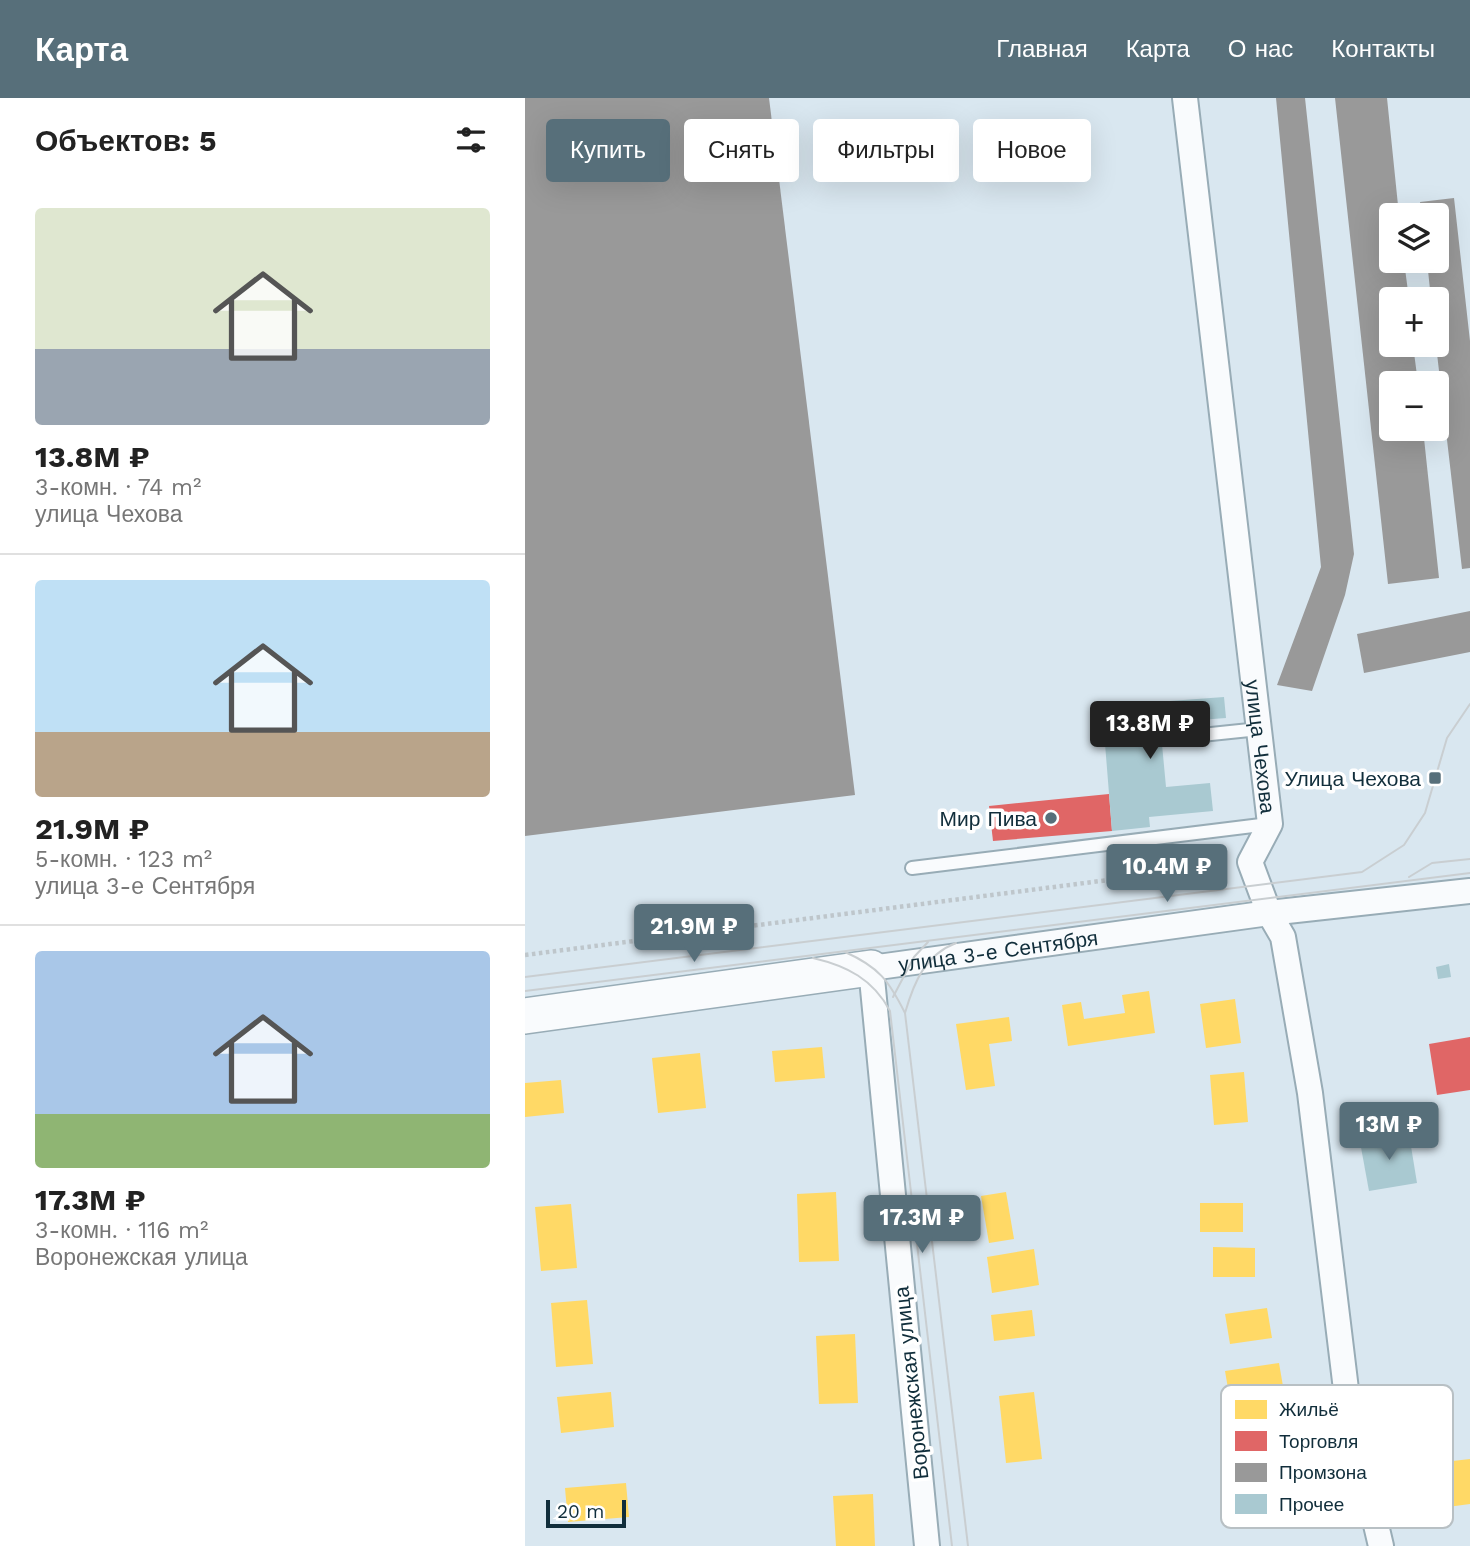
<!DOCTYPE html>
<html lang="ru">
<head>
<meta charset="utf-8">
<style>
  body { margin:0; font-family:"Work Sans",sans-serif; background:#f2f2f2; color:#222; height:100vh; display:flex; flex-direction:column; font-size:26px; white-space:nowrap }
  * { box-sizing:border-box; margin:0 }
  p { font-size:23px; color:#767676 }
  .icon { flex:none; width:38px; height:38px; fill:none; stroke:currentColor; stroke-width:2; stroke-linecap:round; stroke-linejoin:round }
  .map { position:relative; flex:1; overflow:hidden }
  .side { display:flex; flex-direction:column; background:#fff; width:525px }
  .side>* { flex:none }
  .hud { position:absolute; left:21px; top:21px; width:665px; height:63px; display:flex; gap:14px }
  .fabs { position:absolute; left:854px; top:105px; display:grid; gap:14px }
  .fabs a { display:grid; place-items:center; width:70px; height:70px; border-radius:7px; background:#fff; box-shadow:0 7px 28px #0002; font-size:35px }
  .scale { position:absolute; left:21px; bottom:18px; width:80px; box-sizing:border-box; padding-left:7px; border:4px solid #112e3b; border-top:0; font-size:19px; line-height:24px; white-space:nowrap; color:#112e3b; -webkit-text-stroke:5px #fff; paint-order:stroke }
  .price { position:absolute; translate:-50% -60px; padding:0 16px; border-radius:7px; background:#576f7a; color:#fff; font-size:23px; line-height:46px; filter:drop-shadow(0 2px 4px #0008) }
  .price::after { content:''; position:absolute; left:50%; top:42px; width:21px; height:16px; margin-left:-10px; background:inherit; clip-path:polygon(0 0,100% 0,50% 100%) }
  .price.on { background:#222; color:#fff }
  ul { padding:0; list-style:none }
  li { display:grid; align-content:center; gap:14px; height:371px; padding:0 35px }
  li+li { border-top:2px solid #e0e0e0 }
  li span { display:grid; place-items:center; height:217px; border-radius:7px; color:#555 }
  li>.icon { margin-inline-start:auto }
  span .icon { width:126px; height:126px; fill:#fffc; stroke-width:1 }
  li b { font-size:30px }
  h2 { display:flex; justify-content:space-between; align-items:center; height:84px; padding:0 35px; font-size:30px }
  .chip { padding:0 24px; border-radius:7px; background:#fff; box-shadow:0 7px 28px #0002; font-size:24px; line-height:63px }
  .chip.on { background:#576f7a; color:#fff }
  header { display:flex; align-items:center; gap:42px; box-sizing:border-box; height:98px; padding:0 35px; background:#576f7a; color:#fff }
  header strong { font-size:33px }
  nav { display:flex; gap:38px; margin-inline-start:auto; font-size:24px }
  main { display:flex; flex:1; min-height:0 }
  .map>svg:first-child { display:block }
</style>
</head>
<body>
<header>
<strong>Карта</strong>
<nav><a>Главная</a><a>Карта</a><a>О нас</a><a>Контакты</a></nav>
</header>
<main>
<section class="side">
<h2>Объектов: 5<svg class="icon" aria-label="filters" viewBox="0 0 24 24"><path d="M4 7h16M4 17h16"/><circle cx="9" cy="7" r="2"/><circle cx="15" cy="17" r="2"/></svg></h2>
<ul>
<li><span style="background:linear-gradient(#dfe7d0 65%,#9aa5b1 0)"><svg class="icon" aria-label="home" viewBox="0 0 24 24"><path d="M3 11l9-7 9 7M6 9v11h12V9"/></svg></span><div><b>13.8M ₽</b><p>3-комн. · 74 m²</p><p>улица Чехова</p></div></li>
<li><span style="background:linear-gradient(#bfe0f5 70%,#b9a48a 0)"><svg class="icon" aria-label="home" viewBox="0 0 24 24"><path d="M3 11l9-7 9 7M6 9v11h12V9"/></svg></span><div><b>21.9M ₽</b><p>5-комн. · 123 m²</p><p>улица 3-е Сентября</p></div></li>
<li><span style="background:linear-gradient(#a9c7e8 75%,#8fb573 0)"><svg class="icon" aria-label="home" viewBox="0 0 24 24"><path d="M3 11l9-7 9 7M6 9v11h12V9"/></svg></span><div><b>17.3M ₽</b><p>3-комн. · 116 m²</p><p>Воронежская улица</p></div></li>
</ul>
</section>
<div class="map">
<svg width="945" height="1448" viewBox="0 0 945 1448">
  <rect width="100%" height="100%" fill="#d9e7f0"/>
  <g fill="#ffd966">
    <polygon points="624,893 630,935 543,948 537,907 556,904 559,921 600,915 597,897"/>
    <polygon points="710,901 716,945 681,950 675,906"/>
    <polygon points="484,919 487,943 464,946 470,988 441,992 431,926"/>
    <polygon points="297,949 300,980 250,984 247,953"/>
    <polygon points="175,955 181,1010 133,1015 127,960"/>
    <polygon points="719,974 723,1024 689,1027 685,977"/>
    <polygon points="36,982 39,1015 0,1019 0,985"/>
    <polygon points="311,1094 314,1163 274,1164 272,1096"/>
    <polygon points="481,1094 489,1141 464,1145 456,1098"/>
    <rect x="675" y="1105" width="43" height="29"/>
    <polygon points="46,1106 52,1170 16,1173 10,1109"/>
    <polygon points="688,1149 730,1150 730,1179 688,1179"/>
    <polygon points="509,1151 514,1187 467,1195 462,1159"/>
    <polygon points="62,1202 68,1266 31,1269 26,1205"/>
    <polygon points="742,1210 747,1240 705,1246 700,1216"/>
    <polygon points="507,1212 510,1238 469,1243 466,1217"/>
    <polygon points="330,1236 333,1305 294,1306 291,1238"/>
    <polygon points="754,1265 759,1294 705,1302 700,1273"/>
    <polygon points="86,1294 89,1329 36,1335 32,1299"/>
    <polygon points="509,1294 517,1361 481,1365 474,1298"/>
    <polygon points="945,1361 945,1406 915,1410 910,1365"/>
    <polygon points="101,1385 104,1419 43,1424 40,1390"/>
    <polygon points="348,1396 350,1448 311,1448 308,1398"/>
  </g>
  <g fill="#e06666">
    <polygon points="584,696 587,733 468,743 464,708"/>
    <polygon points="945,939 945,992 912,997 904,946"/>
  </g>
  <g fill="#999">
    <polygon points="0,0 244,0 330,697 0,738"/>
    <polygon points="751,0 780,0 829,456 820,497 787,593 752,587 796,469"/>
    <polygon points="810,0 862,0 874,117 866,117 866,163 879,163 884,201 866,201 866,247 888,247 893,285 866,285 866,331 898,331 914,480 863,486"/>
    <polygon points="929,100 945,243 945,470 937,471 911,247 912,201 906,201 902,163 912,163 912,117 897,117 895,104"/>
    <polygon points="945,513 945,554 839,575 832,536"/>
  </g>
  <g fill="#a9c9d1">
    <polygon points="699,599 701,620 635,625 641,689 685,685 688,713 624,719 625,729 587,733 577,608"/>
    <polygon points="924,866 926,879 913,881 911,869"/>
    <polygon points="864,1005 867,1020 849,1024 846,1008"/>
    <polygon points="884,1036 892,1085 844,1093 835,1044"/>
  </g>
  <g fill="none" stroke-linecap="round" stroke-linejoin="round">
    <defs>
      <g id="lane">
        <polyline points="667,638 734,631"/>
        <polyline points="387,770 744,726"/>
      </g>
      <g id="street">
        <path id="s1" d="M660,0L745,726L725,764L744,815L758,839L785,995L823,1308L856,1448"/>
        <path id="s2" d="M402,1448L346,870L744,815L945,793"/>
      </g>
      <polyline id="secondary" points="0,918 346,870"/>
    </defs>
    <use href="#lane" stroke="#98acb6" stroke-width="16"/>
    <use href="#street" stroke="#98acb6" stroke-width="28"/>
    <use href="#secondary" stroke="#98acb6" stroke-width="38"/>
    <polyline stroke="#bec6cb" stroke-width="4.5" stroke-dasharray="3.5 3.5" stroke-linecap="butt" points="0,857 700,767"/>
    <use href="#lane" stroke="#f9fbfd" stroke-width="12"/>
    <use href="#street" stroke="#f9fbfd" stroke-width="24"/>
    <use href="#secondary" stroke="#f9fbfd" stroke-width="35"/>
    <g stroke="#c9ced1" stroke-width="2">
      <polyline points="884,779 907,765 945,761"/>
      <path d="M320,854C354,869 364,883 380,915L443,1448"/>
      <path d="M288,860C322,868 348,881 365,913L427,1448"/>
      <polyline points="0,879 837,774 879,747 900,715 922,640 945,606"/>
      <polyline points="0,893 945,775"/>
      <polyline points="368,899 389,859 403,844"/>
      <path d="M380,915C389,884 400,857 431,845"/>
    </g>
  </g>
  <g fill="#576f7a" stroke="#fff" stroke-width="2.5">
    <rect x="903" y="673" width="14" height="14" rx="3.5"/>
    <circle cx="526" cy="720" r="7"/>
  </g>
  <g text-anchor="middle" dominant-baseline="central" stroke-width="7" stroke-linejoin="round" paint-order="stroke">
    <g font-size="21" fill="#112e3b" stroke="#fff">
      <text stroke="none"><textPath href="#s1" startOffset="653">улица Чехова</textPath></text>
      <text stroke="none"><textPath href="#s2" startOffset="709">улица 3-е Сентября</textPath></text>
      <text transform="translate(386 1285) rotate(-96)">Воронежская улица</text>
    </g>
    <g font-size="21" fill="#112e3b" stroke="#fff" text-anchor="end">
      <text x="896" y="680">Улица Чехова</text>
      <text x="512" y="720">Мир Пива</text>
    </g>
  </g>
  <rect x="696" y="1287" width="232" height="143" rx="10" fill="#fff" stroke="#b8c0c4" stroke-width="2"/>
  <rect x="710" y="1302" width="32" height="19" fill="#ffd966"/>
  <rect x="710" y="1333" width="32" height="20" fill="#e06666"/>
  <rect x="710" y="1365" width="32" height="19" fill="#999"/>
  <rect x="710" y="1396" width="32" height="20" fill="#a9c9d1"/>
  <g font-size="19" fill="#112e3b">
    <text x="754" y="1318">Жильё</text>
    <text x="754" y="1350">Торговля</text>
    <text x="754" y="1381">Промзона</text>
    <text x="754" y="1413">Прочее</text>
  </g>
</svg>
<div class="fabs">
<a><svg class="icon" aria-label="layers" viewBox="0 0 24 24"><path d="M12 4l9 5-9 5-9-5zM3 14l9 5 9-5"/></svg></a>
<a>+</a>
<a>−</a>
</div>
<div class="scale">20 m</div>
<b class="price on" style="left:625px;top:663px">13.8M ₽</b>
<b class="price" style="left:642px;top:806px">10.4M ₽</b>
<b class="price" style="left:169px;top:866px">21.9M ₽</b>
<b class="price" style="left:864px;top:1064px">13M ₽</b>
<b class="price" style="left:397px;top:1157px">17.3M ₽</b>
<div class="hud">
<a class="chip on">Купить</a>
<a class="chip">Снять</a>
<a class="chip">Фильтры</a>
<a class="chip">Новое</a>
</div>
</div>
</main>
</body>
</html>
